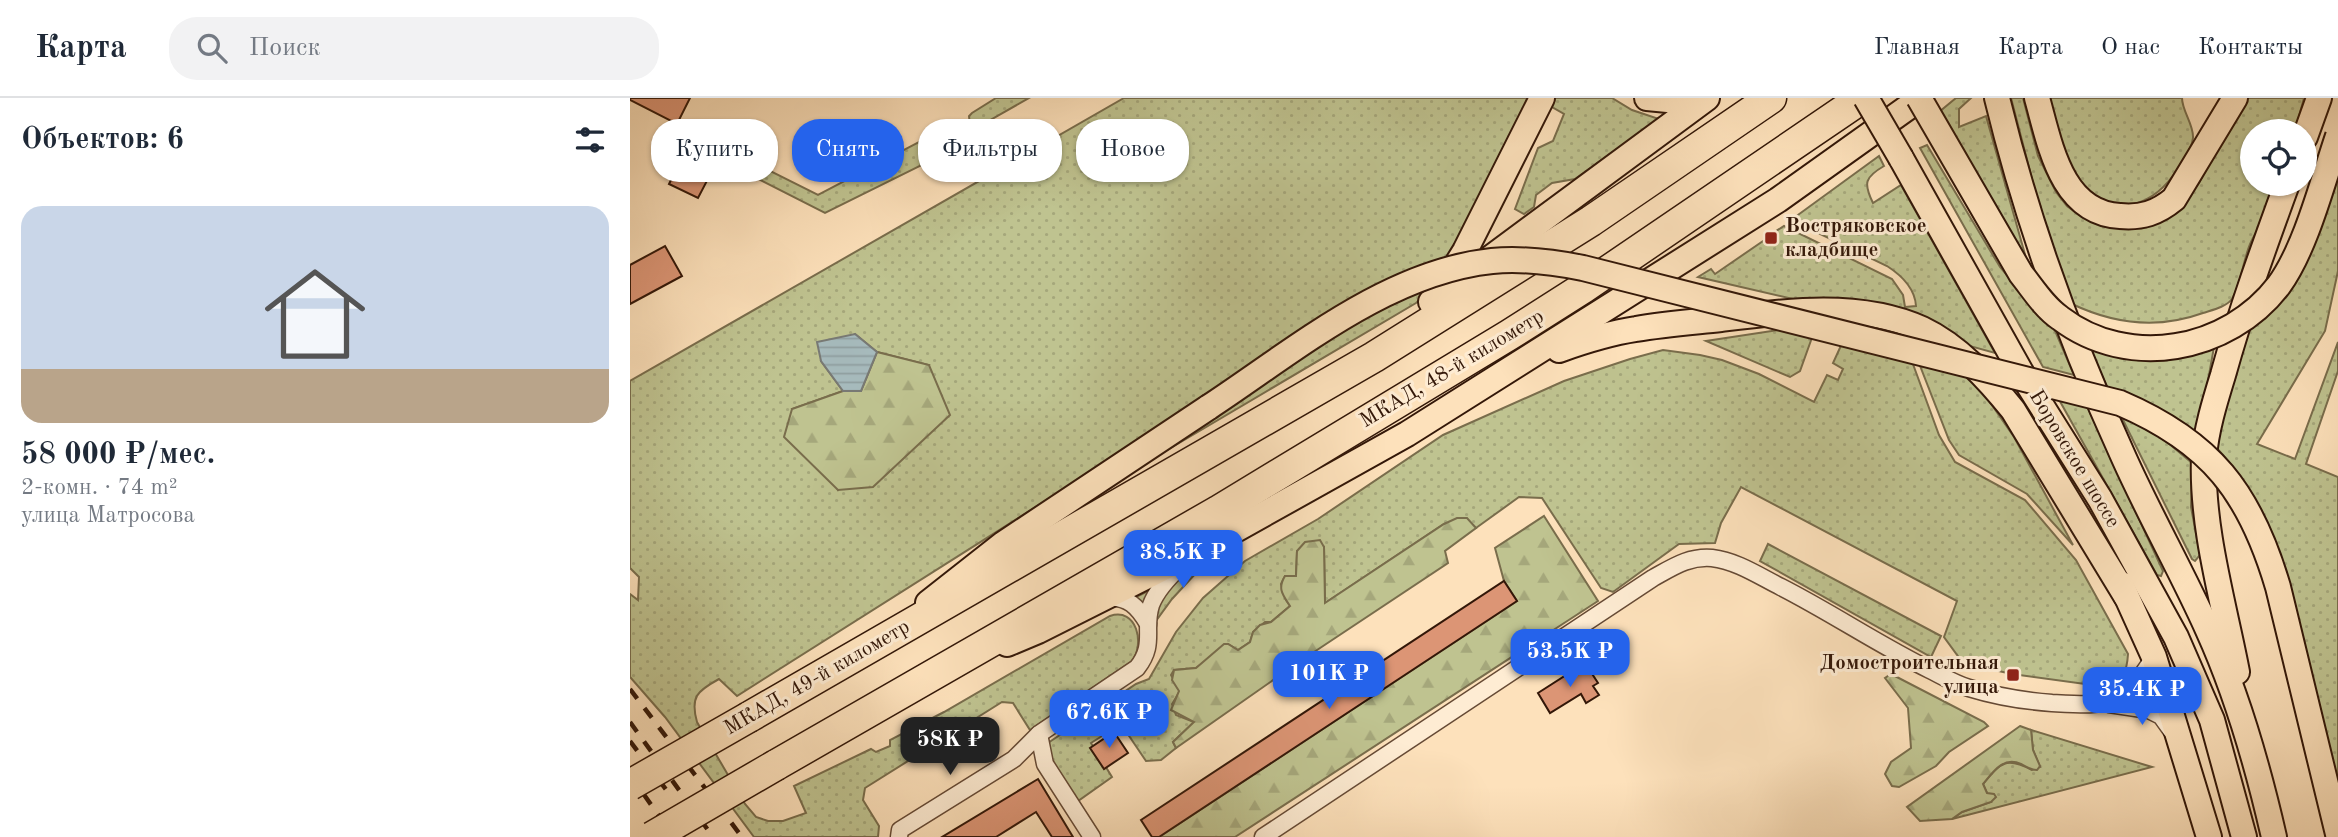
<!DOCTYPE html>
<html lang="ru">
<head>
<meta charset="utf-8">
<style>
  body { margin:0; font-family:"Old Standard TT",serif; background:#f2f2f3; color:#1f2937; height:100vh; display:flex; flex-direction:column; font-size:26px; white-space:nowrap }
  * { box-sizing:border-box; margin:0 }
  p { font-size:23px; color:#747a83 }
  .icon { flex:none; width:38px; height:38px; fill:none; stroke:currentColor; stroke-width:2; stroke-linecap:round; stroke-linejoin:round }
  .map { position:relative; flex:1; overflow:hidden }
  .panel { display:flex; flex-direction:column; background:#fff; width:630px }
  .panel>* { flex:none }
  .banner { position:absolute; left:21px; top:21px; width:665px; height:63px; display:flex; gap:14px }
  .buttons { position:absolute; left:1610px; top:21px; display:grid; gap:14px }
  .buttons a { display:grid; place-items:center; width:77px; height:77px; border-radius:50%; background:#fff; box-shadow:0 2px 5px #0004; font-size:35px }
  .price { position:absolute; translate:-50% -60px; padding:0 16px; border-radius:14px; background:#2563eb; color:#fff; font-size:23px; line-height:46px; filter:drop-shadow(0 2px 4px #0008) }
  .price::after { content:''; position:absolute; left:50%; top:42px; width:21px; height:16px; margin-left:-10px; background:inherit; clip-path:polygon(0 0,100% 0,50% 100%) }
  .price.active { background:#222; color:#fff }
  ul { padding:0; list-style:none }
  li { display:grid; align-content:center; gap:14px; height:371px; padding:0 21px }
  li span { display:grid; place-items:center; height:217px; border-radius:21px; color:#555 }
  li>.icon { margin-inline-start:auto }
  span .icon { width:126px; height:126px; fill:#fffc; stroke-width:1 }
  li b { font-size:30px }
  h2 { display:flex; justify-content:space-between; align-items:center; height:84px; padding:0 21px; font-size:30px }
  .pill { padding:0 24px; border-radius:28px; background:#fff; box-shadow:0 2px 5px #0004; font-size:24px; line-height:63px }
  .pill.active { background:#2563eb; color:#fff }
  header { display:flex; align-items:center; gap:42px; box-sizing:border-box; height:98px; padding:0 35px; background:#fff; border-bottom:2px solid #e0e1e3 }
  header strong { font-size:33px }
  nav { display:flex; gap:38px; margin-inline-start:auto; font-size:24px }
  .search { width:490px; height:63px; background:#f2f2f3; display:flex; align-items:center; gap:18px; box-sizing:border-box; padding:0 24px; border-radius:28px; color:#747a83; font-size:26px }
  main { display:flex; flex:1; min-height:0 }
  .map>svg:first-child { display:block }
</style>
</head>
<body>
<header>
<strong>Карта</strong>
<div class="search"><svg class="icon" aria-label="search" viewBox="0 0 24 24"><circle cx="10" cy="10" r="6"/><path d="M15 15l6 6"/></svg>Поиск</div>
<nav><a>Главная</a><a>Карта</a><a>О нас</a><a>Контакты</a></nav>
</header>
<main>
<section class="panel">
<h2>Объектов: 6<svg class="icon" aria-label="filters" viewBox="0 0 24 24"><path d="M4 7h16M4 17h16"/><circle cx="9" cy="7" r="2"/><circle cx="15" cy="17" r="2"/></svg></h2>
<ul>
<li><span style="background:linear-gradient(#c9d6e8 75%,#b9a48a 0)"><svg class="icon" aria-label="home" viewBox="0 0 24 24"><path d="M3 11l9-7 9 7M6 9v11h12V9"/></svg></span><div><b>58 000 ₽/мес.</b><p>2-комн. · 74 m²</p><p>улица Матросова</p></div></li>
</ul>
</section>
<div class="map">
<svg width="1708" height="739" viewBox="0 0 1708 739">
  <defs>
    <pattern id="grass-dots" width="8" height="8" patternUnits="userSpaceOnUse" patternTransform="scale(1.75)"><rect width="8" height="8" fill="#bfc390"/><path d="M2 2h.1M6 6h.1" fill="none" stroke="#a5a77b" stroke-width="1.8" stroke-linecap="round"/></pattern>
    <pattern id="forest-firs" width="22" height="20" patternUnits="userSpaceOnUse" patternTransform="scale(1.75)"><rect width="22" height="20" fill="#bfc390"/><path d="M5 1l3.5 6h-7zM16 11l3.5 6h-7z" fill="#a5a77b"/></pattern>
    <pattern id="water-rules" width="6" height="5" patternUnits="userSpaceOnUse" patternTransform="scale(1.75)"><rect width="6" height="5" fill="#a6babc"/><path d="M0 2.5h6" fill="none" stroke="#8f9fa0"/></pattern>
  </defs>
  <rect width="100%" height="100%" fill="#fde1bb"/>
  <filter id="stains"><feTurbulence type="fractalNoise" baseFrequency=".00286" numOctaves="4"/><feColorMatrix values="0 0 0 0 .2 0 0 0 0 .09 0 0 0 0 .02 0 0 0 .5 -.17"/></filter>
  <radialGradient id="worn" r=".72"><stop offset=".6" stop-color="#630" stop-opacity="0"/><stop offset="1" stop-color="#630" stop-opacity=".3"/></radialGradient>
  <g fill="url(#grass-dots)" stroke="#796d4c" stroke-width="2" fill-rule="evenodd">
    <polygon points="366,0 399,0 348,29 340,27 339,18 342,15"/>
    <path d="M494,0H906L811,183L786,205L522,361L510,343L107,598L89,581C67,593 60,599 67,624L115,706L126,719L138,723H153L176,715L164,688L241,651L246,654L260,648V642L314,614L480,518C507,509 515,546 502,563L400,632L383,605L372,604L235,690L233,702L249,728L248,739H124L35,619L0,579V496L8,502L9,479L0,470V283ZM225,236L247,254L299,267L208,392L162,311L213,293L191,263Z"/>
    <polygon points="925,0 982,0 1002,12 1029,21 945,81 922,85 906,97 904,109 894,116 885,111 908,50 923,43 934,16 922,9"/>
    <polygon points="1326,0 1341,0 1329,11 1329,29 1356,18 1396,160 1309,14"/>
    <path d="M1381,0H1393L1408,58L1426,94L1437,108L1449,117L1471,127L1496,130L1551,109L1569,85L1615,0H1674L1665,33H1622V86H1650C1643,107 1631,124 1621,144C1613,161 1612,184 1602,201C1596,209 1582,212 1573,215C1529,231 1484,226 1442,206L1410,112Z"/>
    <path d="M1415,0H1552C1552,13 1564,27 1563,40C1562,50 1554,61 1549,69C1524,109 1484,123 1449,84C1439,73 1421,17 1415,0Z"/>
    <path d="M308,34C314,46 317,52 304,61L195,115L64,48L69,37L188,97Z"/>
    <polygon points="1297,47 1370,169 1405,211 1420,221 1444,277 1413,269 1290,50"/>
    <path d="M1249,58L1254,68C1235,79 1233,85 1243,105L1271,87L1365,255L1202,210L1068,179L1081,171L1085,176L1136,141L1140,145L1146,140L1143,135L1154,128L1262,181L1273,197L1275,209L1286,208C1285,191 1271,177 1257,168L1161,122Z"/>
    <path d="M1708,68V173L1695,233L1627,346L1665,361L1708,244V273L1676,366L1708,379V684L1648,451C1632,412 1614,379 1585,348L1621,218Z"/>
    <polygon points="1168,229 1184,234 1170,273 1160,279 1076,243"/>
    <polygon points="1586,238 1568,338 1506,300 1477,289 1455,240"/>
    <path d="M1214,241L1280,258L1309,337L1325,364L1395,402L1446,462L1498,556C1497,574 1493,582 1477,589L1382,576L1333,565L1314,539L1327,503L1111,389L1091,425L1085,445L1049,446L983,494L971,490L912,400L889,399L846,430L836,420L814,426L695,505L694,449L667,453L666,478H655L651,486L656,502L660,508L641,524H635L623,534L620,544L608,552L598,546L566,570L544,572L541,577L550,593L542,606L546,617L564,624L543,644L546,650L531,662L516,663L491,626L461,645L482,679L448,703L412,649L506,586L519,581L546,534L573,500L615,463L688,421L813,337L934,283L1000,261L1033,252L1070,257L1092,262L1129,276L1184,304L1197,277L1208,282L1213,271L1203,265Z"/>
    <polygon points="1287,260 1339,274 1384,339 1443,447 1397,396 1329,357 1319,342"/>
    <polygon points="1427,298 1456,306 1533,473 1531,478 1527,477"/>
    <polygon points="1491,318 1531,339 1562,365 1561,409 1570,457 1565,463 1562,461"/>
    <polygon points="1138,446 1311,538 1301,559 1130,463"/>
    <polygon points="568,468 567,474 542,501 523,527 504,500"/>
    <path d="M1401,632L1522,669L1322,721L1332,714L1361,704L1353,686C1371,665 1375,658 1402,672L1410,669L1403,652Z"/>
  </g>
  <g fill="url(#forest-firs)" stroke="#796d4c" stroke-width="2">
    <polygon points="247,254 299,267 320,317 243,389 208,392 154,339 162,311 213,293 231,293"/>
    <polygon points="914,418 968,503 605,739 529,739 887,503 874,483 865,450"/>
    <path d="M827,420H837L846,430L815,453L818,465L669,564L546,650L543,644L564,624L541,612L549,593L542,582L544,572L566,570L594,546H598L608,552L620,544L623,534L630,527L641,524L660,508C653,497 647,491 655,478H666L667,453L675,444L690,442L694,449L695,505L814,426Z"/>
    <polygon points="1261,576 1354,624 1358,628 1319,654 1306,668 1269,689 1262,688 1255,676 1261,664 1281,650 1278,610 1255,580"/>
    <path d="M1390,628L1401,632L1403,652L1410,668L1407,672C1400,672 1397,669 1391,666C1373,658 1363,674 1353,686L1357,695L1364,696L1366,699L1361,704L1332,714L1322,721L1290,723L1277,709Z"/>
  </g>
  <polygon fill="url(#water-rules)" stroke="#787974" stroke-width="2" points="225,236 247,254 231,293 213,293 191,263 187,244"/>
  <g fill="#dc9575" stroke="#331708" stroke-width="2">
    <polygon points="0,0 60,0 47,26 0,2"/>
    <polygon points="51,62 80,77 68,100 39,86"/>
    <polygon points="35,148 52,178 0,206 0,167"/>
    <polygon points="874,483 887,503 529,739 522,739 511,722"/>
    <polygon points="955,565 968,585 963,588 969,597 956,605 951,596 920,615 908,595"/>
    <polygon points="484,634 498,655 474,671 460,650"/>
    <polygon points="408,681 443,739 422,739 406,714 366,739 312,739"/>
  </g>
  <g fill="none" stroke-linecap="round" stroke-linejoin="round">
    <defs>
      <g id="street">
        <path d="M477,500C498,498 508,509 518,526"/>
        <polyline points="1479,606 1519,612 1531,618 1541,632"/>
        <polyline points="409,636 415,666 462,739"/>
        <path d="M269,739L270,732L384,661L409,636L507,570C526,546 513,532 521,507C527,491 540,478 552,467"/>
        <path d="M633,739L1023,480C1043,469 1059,458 1082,460C1107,463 1129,478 1151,489C1202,515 1249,547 1300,572C1312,578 1325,586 1339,590C1365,598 1395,603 1422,605C1480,608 1492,610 1524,559"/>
      </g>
      <g id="primary">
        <polyline points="1017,0 1048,3 1059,0"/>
        <path d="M1367,0C1397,124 1441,244 1494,360C1520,418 1552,474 1578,532C1608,598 1628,669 1644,739"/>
        <path d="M1407,0C1420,46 1431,115 1490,118C1512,120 1527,115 1544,101L1605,0"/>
        <polyline points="1675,39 1689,0"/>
        <polyline points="1271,60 1396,283 1470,401 1546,539 1582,622 1614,739"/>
        <polyline points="817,182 835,153 912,0"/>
        <polyline points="801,204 1077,0"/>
        <path d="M929,252C954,243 980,235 1006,231C1034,226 1063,224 1091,221C1155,213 1231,203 1292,231C1328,248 1358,281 1383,312L1496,498"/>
        <polyline points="1491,486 1524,559 1579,739"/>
        <polyline points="298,505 373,446 579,309"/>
        <polyline points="377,546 408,533 573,450 777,336 1148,102 1291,0"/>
        <path d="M1607,574C1594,506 1571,429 1574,359C1576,332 1585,303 1593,277C1611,212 1634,149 1657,86"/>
      </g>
      <g id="highway">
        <polyline points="119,619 744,259 961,123 1141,0"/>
        <polyline points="146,667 588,413 879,237 953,190 1232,0"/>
      </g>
    </defs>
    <use href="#street" stroke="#664a35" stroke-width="19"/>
    <use href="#primary" stroke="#331708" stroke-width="28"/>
    <use href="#highway" stroke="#331708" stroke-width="33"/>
    <use href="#street" stroke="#feecd3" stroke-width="16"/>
    <use href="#primary" stroke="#fde1bb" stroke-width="24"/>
    <use href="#highway" stroke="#fde1bb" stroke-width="30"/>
    <g stroke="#331708" stroke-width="4.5" stroke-dasharray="12 12" stroke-linecap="butt">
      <polyline points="0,591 112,739"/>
      <polyline points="0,624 83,739"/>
      <polyline points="0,643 40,697"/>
      <polyline points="0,677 44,739"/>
    </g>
    <defs>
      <g id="primary-bridge">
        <polyline points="1236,0 1271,60"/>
        <path d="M1289,0L1391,176C1403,191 1414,209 1430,220C1498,272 1598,254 1649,187C1676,150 1693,82 1708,38"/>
        <path d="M579,309C664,253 757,174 862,163C892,160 923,164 953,170L1490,305C1581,344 1620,394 1648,489L1708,736"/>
      </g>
      <g id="highway-bridge">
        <polyline points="0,687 119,619"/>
        <polyline points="22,739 146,667"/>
      </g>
    </defs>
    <use href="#primary-bridge" stroke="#331708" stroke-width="28" stroke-linecap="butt"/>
    <use href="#highway-bridge" stroke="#331708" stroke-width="33" stroke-linecap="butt"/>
    <use href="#primary-bridge" stroke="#fde1bb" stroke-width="24"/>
    <use href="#highway-bridge" stroke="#fde1bb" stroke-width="30"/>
  </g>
  <g fill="#8f2418" stroke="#feecd3" stroke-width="2.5">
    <rect x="1134" y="133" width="14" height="14" rx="3.5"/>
    <rect x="1376" y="570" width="14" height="14" rx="3.5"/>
  </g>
  <g text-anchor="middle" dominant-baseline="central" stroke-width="6" stroke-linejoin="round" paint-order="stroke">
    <g font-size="21" font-weight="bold" fill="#331708" stroke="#feecd3" text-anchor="start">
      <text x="1155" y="128">Востряковское<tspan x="1155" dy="24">кладбище</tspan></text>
      <text x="1369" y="565" text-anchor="end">Домостроительная<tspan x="1369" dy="24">улица</tspan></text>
    </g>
    <g font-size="21" fill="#331708" stroke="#feecd3">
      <text transform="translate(822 271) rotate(-31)">МКАД, 48-й километр</text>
      <text transform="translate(1444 361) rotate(59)">Боровское шоссе</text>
      <text transform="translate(187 580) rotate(-30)">МКАД, 49-й километр</text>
    </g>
  </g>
  <rect width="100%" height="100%" filter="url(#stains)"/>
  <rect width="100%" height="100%" fill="url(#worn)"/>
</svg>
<div class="buttons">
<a><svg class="icon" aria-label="locate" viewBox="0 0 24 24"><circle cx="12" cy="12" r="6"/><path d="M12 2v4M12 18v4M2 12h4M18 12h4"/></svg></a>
</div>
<b class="price" style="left:553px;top:492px">38.5K ₽</b>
<b class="price" style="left:940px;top:591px">53.5K ₽</b>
<b class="price" style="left:699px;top:613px">101K ₽</b>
<b class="price" style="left:1512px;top:629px">35.4K ₽</b>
<b class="price" style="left:479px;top:652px">67.6K ₽</b>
<b class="price active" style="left:320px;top:679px">58K ₽</b>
<div class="banner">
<a class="pill">Купить</a>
<a class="pill active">Снять</a>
<a class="pill">Фильтры</a>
<a class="pill">Новое</a>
</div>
</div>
</main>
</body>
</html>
